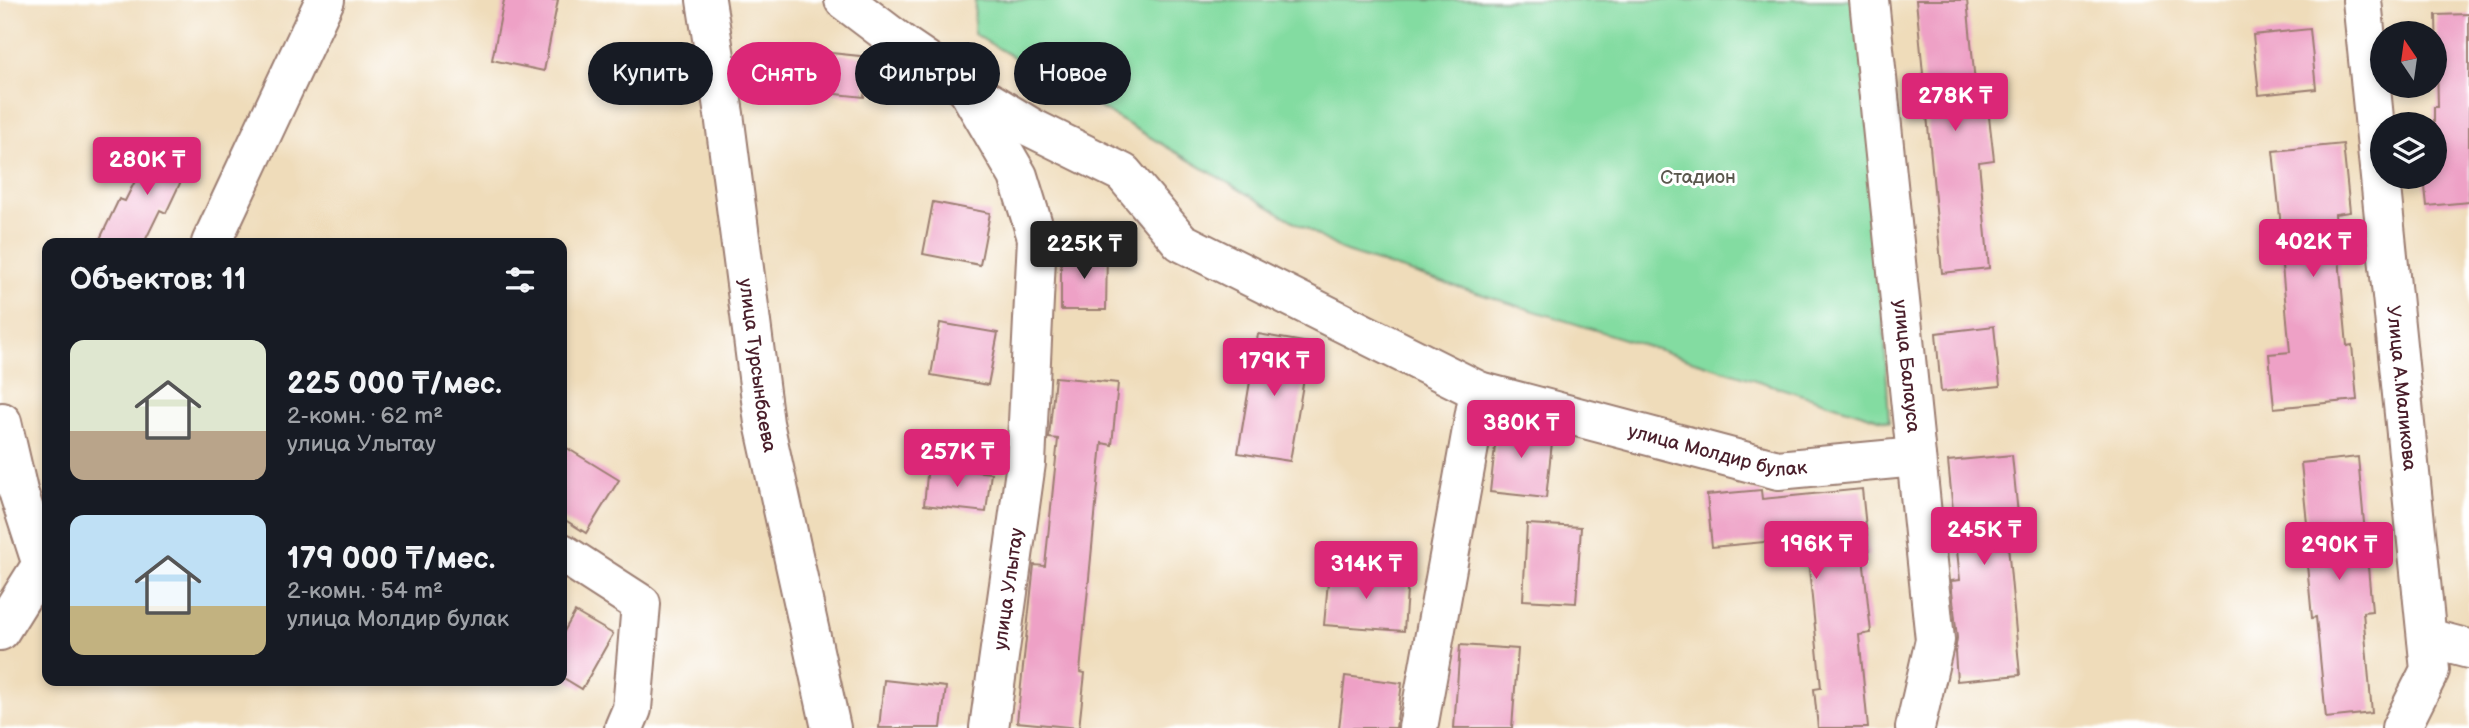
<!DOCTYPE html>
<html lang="ru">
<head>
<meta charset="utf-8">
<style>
  body { margin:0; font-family:"Balsamiq Sans",sans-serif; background:#242831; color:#f1f3f6; height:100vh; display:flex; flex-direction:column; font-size:26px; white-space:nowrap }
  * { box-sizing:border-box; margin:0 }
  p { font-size:23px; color:#9ea1a6 }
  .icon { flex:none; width:38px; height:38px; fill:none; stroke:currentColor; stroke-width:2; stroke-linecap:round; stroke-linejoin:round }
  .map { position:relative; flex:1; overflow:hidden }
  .details { position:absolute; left:42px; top:238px; width:525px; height:448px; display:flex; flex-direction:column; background:#171b24; border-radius:14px; box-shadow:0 4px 10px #0003 }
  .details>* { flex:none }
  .hud { position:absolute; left:588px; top:42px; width:665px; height:63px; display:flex; gap:14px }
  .needle { width:46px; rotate:347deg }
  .fabs { position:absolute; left:2370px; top:21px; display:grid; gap:14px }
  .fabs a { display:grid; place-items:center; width:77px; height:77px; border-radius:50%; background:#171b24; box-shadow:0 4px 10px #0003; font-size:35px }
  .price { position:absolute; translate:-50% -60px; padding:0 16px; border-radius:7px; background:#db2777; color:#fff; font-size:23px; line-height:46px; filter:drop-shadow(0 2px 4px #0008) }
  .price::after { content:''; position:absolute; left:50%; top:42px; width:21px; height:16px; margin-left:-10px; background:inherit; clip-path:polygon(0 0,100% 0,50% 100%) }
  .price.on { background:#222; color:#fff }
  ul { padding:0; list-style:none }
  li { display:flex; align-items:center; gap:21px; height:175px; padding:0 28px }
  li span { display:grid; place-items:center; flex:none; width:196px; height:140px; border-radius:14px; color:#555 }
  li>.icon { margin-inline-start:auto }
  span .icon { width:84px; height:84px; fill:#fffc; stroke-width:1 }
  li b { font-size:30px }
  h2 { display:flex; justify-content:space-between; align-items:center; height:84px; padding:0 28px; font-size:30px }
  .pill { padding:0 24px; border-radius:32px; background:#171b24; box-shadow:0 4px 10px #0003; font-size:24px; line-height:63px }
  .pill.on { background:#db2777; color:#fff }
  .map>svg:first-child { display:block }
</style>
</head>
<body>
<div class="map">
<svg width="2469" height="728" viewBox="0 0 2469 728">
  <rect width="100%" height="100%" fill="#fff"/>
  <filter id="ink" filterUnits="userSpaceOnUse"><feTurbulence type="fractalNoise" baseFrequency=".0143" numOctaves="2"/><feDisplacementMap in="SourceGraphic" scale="14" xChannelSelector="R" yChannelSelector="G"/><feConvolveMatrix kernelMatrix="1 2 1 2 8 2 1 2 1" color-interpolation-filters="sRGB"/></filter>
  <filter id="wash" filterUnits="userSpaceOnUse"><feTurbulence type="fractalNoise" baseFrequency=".00686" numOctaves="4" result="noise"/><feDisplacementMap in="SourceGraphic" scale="28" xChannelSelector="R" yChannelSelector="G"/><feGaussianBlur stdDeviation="1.57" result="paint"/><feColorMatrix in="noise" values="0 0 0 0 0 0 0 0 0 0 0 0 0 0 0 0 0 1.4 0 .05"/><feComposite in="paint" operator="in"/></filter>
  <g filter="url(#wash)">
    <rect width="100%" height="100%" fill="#efdcba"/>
    <polygon fill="#83dca1" stroke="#667e66" stroke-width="2" points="975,0 1867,0 1889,422 1346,252 974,34"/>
    <g id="blocks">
      <g fill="#eea1c6">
        <polygon points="504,0 558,0 544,71 492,60"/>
        <polygon points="1916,0 1967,0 1976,93 1986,91 1994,160 1979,162 1989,268 1942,273"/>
        <polygon points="2469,14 2469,202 2427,206 2424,177 2434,177 2434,107 2438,107 2436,15"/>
        <polygon points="2310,29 2316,89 2259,95 2253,35"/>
        <polygon points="812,51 869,57 864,97 808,91"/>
        <polygon points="154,143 191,160 166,213 160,210 144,243 98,243 119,199 125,201"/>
        <polygon points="2343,144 2350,212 2335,214 2347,346 2352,345 2357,400 2274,408 2269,354 2290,352 2281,255 2284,255 2273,151"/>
        <polygon points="933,202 990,213 980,265 923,254"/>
        <polygon points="1061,252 1107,252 1106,310 1061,310"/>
        <polygon points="940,323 998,333 988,385 931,375"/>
        <polygon points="1994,326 2000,386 1941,392 1936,333"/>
        <polygon points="1258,334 1310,343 1290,461 1238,453"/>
        <polygon points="1055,377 1118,383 1112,445 1102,443 1080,672 1085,673 1079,728 1017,722 1034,565 1045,566 1058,439 1049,438"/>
        <polygon points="1498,419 1553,433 1546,498 1490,492"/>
        <polygon points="562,445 619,480 586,533 562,518"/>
        <polygon points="2012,455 2020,534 2007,535 2020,675 1957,681 1955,652 1957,638 1951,581 1960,580 1948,461"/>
        <polygon points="2358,457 2372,611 2363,612 2372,713 2326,718 2316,617 2312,618 2306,554 2310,554 2301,463"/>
        <polygon points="928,466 991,473 986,512 924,505"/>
        <polygon points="1862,489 1869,556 1863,556 1871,633 1859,635 1868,728 1818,728 1814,689 1821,688 1806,538 1712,547 1707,495 1761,490 1762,499"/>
        <polygon points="1527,524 1581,527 1576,603 1523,600"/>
        <polygon points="1329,571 1408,578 1404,631 1324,625"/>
        <polygon points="575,612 613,634 582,689 562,677 562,635"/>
        <polygon points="1460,645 1518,649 1512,728 1454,728"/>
        <polygon points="1345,676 1402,683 1396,728 1339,728"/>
        <polygon points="884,680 946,687 941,728 879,728"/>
      </g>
    </g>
  </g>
  <g filter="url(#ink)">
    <use href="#blocks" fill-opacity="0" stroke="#9c7e72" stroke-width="2"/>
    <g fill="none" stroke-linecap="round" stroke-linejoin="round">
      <defs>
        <g id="minor">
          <path id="s1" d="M706,0L724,114L764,423L831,728"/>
          <path id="s2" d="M844,0L906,47L968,89L1032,128L1123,173L1181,242L1479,391L1778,470L1916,457"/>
          <path id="s3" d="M1869,0L1935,640L1915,728"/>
          <path id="s4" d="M2362,0L2430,670L2401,728"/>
          <polyline points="970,94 1018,176 1037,238 1026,463 989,728"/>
          <polyline points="211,243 325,0"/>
          <polyline points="2,422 18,491 42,565"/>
          <polyline points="562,553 641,604 632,709 624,728"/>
          <polyline points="0,631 47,556"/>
          <polyline points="2427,638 2469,649"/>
          <polyline points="1418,728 1479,391"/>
        </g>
      </defs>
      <use href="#minor" stroke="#9c7e72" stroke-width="42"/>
      <use href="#minor" stroke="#fff" stroke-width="38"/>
    </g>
  </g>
  <g text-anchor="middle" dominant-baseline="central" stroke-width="6" stroke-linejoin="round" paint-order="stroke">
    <g font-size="19" fill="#5b584e" stroke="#fff">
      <text x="1698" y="177">Стадион</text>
    </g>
    <g font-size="19" fill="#4a1f2b" stroke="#fff">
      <text stroke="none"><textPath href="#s3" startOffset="368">улица Балауса</textPath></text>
      <text stroke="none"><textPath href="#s1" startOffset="369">улица Турсынбаева</textPath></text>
      <text stroke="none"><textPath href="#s4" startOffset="390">Улица А.Маликова</textPath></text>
      <text stroke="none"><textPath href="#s2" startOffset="999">улица Молдир булак</textPath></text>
      <text transform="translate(1009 589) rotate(-82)">улица Улытау</text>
    </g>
  </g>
</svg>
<div class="fabs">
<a><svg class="needle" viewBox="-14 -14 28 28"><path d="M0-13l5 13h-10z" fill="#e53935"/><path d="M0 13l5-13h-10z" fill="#9ea1a6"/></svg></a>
<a><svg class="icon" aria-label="layers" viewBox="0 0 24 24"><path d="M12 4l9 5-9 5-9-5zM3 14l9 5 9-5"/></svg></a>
</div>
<b class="price" style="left:1955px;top:133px">278K ₸</b>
<b class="price" style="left:147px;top:197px">280K ₸</b>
<b class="price" style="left:2313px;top:279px">402K ₸</b>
<b class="price on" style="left:1084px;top:281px">225K ₸</b>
<b class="price" style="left:1274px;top:398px">179K ₸</b>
<b class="price" style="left:1521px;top:460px">380K ₸</b>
<b class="price" style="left:957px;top:489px">257K ₸</b>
<b class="price" style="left:1984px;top:567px">245K ₸</b>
<b class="price" style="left:1816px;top:581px">196K ₸</b>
<b class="price" style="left:2339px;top:582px">290K ₸</b>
<b class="price" style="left:1366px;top:601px">314K ₸</b>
<div class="hud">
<a class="pill">Купить</a>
<a class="pill on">Снять</a>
<a class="pill">Фильтры</a>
<a class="pill">Новое</a>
</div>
<section class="details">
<h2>Объектов: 11<svg class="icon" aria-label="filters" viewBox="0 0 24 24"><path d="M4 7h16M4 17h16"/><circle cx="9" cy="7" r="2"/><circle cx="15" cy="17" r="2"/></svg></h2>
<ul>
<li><span style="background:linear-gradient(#dfe7d0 65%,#b9a48a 0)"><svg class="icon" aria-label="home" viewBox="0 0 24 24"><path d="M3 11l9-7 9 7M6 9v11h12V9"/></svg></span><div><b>225 000 ₸/мес.</b><p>2-комн. · 62 m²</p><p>улица Улытау</p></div></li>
<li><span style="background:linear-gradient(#bfe0f5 65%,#c2b280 0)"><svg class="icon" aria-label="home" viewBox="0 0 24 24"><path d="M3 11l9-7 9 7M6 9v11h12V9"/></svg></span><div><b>179 000 ₸/мес.</b><p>2-комн. · 54 m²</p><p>улица Молдир булак</p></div></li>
</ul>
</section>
</div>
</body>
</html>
